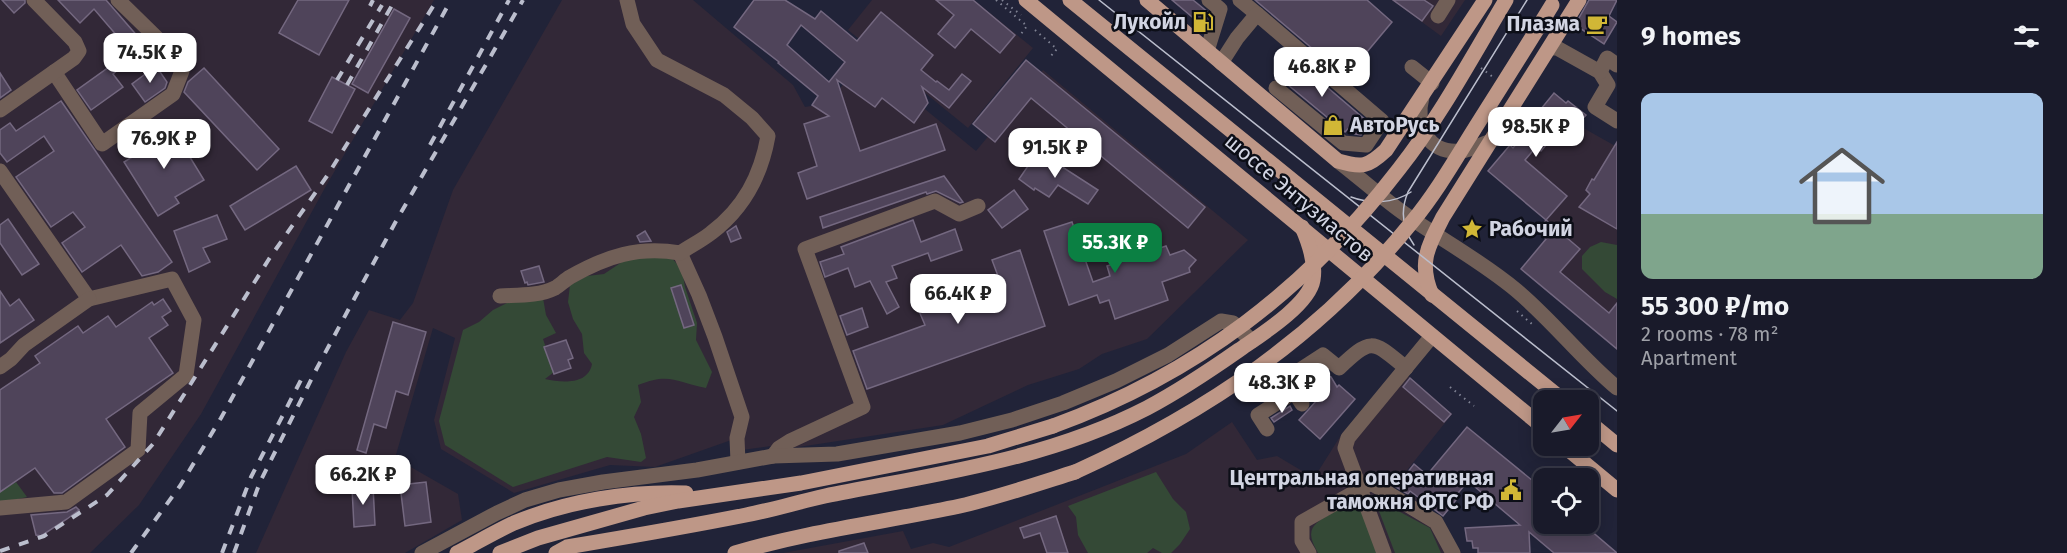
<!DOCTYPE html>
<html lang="en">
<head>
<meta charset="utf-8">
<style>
  body { margin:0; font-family:"Fira Sans",sans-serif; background:#222332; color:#f1f3f6; height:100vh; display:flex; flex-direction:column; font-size:22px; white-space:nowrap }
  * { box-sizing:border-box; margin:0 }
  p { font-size:20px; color:#9fa1a8 }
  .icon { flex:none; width:33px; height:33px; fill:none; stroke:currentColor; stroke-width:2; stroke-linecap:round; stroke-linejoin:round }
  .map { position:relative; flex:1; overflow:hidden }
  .panel { display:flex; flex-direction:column; background:#191a2a; width:450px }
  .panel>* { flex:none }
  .needle { width:39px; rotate:59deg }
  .controls { position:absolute; left:1533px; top:390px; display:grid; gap:12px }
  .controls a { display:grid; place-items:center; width:66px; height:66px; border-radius:12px; background:#191a2a; box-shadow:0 3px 15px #0003,0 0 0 2px #373847; font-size:30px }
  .price { position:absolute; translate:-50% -51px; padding:0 14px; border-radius:12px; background:#fff; color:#222; font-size:20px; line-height:39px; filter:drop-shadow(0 2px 3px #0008) }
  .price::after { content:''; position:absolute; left:50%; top:36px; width:18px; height:14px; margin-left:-9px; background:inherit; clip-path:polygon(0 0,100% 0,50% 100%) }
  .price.selected { background:#0b8043; color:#fff }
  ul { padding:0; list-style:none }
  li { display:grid; align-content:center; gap:12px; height:318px; padding:0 24px }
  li+li { border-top:2px solid #373847 }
  li span { display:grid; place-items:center; height:186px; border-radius:12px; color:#555 }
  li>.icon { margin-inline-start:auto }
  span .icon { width:108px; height:108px; fill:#fffc; stroke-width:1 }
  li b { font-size:26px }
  h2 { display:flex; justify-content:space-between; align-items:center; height:72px; padding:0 24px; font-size:26px }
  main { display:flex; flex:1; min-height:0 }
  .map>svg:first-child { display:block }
</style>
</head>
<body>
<main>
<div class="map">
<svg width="1617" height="553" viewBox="0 0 1617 553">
  <rect width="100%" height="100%" fill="#212338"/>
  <g fill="#322837">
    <polygon points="0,0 434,0 326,186 201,414 139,505 90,553 0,553"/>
    <polygon points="562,0 693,0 793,85 805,107 828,103 864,59 976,151 1043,70 1248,240 1147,339 1102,354 1079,369 1028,385 943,425 792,448 771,446 742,450 737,438 655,467 610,465 514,493 441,449 434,420 455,338 433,328 395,458 458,494 462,520 405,553 256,553 346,352 369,310 400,320 413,303 453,190"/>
    <polygon points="872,0 974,0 1033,48 968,128 848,30"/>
    <polygon points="1392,0 1465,0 1441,36"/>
    <polygon points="1554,93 1566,103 1568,101 1586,115 1578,125 1617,147 1617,349 1521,269 1546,239 1537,231 1546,220 1488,171 1510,145 1513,148 1525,135 1522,132"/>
    <polygon points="1407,375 1452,414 1392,489 1406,499 1411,493 1438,517 1461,553 783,553 903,531 911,549 933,543 949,547 1186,454 1232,422 1257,460 1277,456 1314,478 1343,432"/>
  </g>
  <g fill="#344936">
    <polygon points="1601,242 1617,245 1617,299 1605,292 1582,269 1582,256 1590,247"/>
    <path d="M634,254L671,257L682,270L685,287L697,323L696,340L712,372L706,388C676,382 670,372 638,385L641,402L634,417L641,434L646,458L641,462L607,457L513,487L445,445L439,421L463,330L479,322L493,310L509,302L543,298L546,315L556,333L543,339L554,372L545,379C562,383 588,385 592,364L584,353L582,334L573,319L568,302L570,285L587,276L604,274Z"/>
    <polygon points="1156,472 1173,499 1186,512 1190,529 1180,544 1171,553 1162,553 1153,548 1147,553 1088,553 1078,535 1076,517 1068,506"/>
    <polygon points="16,482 27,497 0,503 0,492"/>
    <polygon points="1374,498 1430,528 1441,553 1395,553"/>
    <path d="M1354,503L1361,506L1381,553H1318C1305,530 1311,525 1332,513C1339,509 1346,505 1354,503Z"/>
  </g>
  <g fill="#4f445a" stroke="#746880" stroke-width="1.5" fill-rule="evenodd">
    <polygon points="2,0 25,0 25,3 14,13"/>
    <polygon points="58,0 106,0 146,46 113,74 123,87 91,110 77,90 113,64 108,58 124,44 94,9 80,23"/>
    <polygon points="298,0 349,0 319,55 279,33"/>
    <path d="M754,0H785L815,19L821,11L857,41L881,12L933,55L921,70L936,82L937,81L949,90L962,74L971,81L949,108L922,87L928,103L914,123L882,98L875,107L837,80L860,151L936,124L945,150L807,199L798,173L817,166L804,124L829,116L812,105L818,96L778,63L779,62L734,27ZM801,25L845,62L829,82L787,45Z"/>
    <polygon points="936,0 973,0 1015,35 1000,53 971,29 955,48 938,34 954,15"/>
    <polygon points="1172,0 1193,0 1209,13 1204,27"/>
    <polygon points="1255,0 1367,0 1392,22 1346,77"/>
    <polygon points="1393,0 1424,0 1433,6 1422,21"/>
    <polygon points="1589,0 1617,0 1609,16 1617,22 1604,44 1575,25"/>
    <polygon points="394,9 410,18 368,93 352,84"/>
    <polygon points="1293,58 1369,123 1361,135 1355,134 1348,129 1345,132 1282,80 1275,79"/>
    <polygon points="1026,60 1205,207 1188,228 1031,98 995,142 973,124"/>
    <polygon points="156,66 167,82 165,88 145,102 132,84"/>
    <polygon points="204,68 279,149 257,170 184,92 188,82"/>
    <polygon points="0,73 11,90 0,98"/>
    <polygon points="332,77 355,89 332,133 309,121"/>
    <polygon points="1554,93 1566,103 1568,101 1586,115 1577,125 1569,118 1541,151 1536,147 1525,160 1567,196 1546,220 1488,171 1510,145 1513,148 1525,134 1522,132"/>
    <polygon points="61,101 172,262 158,272 142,276 121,245 82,272 62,243 85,227 73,212 51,227 16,177 54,151 44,136 7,162 0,153 0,130 10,123 16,131"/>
    <polygon points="169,123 204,180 175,197 179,203 158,216 124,162 150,146 144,138"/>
    <polygon points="1617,142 1617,229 1579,207 1590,194 1586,190 1592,179 1594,180"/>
    <polygon points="1037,153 1048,161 1050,159 1098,190 1088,204 1058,185 1049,197 1035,188 1034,190 1019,179"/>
    <polygon points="296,166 311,190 245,230 230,206"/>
    <polygon points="944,176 963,202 960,203 936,191 927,194 926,192 823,228 820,217"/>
    <polygon points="1014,190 1028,209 1002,228 988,210"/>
    <polygon points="217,215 227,239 203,248 210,262 189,272 174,231"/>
    <polygon points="8,219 39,264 22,275 0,243 0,225"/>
    <polygon points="913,220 921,242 955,229 962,250 931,261 928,253 892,266 897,278 886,282 899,307 887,314 870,281 855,287 848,268 825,277 820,262 844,254 841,247"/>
    <polygon points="1546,220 1580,249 1560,272 1609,313 1617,303 1617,349 1521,269 1546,239 1537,231"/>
    <polygon points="1072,222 1093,282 1110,276 1107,266 1166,246 1170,255 1184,250 1196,260 1189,268 1190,272 1162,282 1168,300 1115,319 1109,300 1100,303 1097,295 1069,305 1044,231"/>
    <polygon points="736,226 741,238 731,242 727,232"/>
    <polygon points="645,231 651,241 640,242 637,236"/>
    <polygon points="1020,250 1045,326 867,389 853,351 925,325 916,304 998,276 992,260"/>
    <polygon points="539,266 544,282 528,285 527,282 525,283 521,271"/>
    <polygon points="681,285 694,325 684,328 671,288"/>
    <polygon points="0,291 10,306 19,299 34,320 0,343"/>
    <polygon points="163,299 171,311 162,317 168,325 149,338 173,373 106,419 125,447 62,493 54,493 35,468 0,492 0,390 40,363 35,356 78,326 83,333 108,316 116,327 152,302 154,305"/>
    <polygon points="862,308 868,327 847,335 840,316"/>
    <polygon points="393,322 426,332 408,395 396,391 386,428 374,424 366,453 357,450"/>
    <polygon points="566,340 573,358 568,360 571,368 554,374 544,347"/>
    <polygon points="1318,373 1331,377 1337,387 1339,385 1355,399 1320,439 1299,420 1318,399 1308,385 1310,377"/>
    <polygon points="1410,378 1451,414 1444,422 1403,387"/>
    <polygon points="1290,406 1292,410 1274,422 1271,418"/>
    <polygon points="1467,427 1544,490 1544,524 1583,524 1617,553 1554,553 1529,532 1530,553 1478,553 1478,548 1473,548 1472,541 1467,541 1465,528 1520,525 1468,481 1454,498 1456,500 1443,516 1410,491 1408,494 1396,487 1414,464 1427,475"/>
    <polygon points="426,482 431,522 405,526 400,485"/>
    <polygon points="373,486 375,525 354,527 352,488"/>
    <polygon points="76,507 79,510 67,519 41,536 36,535 31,515 67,512"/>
    <polygon points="1056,516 1068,553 1047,553 1040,533 1024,538 1020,528"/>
    <polygon points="864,543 868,553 839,553 839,551"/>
  </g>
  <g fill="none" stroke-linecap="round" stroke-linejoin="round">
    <g stroke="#818495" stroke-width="2" stroke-dasharray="1.5 4.5" stroke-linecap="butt">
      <polyline points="996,0 1027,26 1021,34"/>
      <polyline points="1002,0 1021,15"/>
      <polyline points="1035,30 1057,49 1050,57"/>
      <polyline points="1481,68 1493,77"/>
      <polyline points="1517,311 1533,325"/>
      <polyline points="1450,387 1474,406"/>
    </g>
    <g stroke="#715f57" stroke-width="15">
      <polyline points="1240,0 1257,14"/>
      <polyline points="1438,16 1448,0"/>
      <polyline points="1550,48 1557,48 1600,72 1608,85 1595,107 1617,121"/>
      <polyline points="1207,51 1220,9 1209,0"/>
      <polyline points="1221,63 1237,38 1257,14 1382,121 1366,145 1343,143 1276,88"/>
      <polyline points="1412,67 1432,83"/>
      <polyline points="54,72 102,144 173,94 182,71 159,40 118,0"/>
      <polyline points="1600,72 1607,58 1617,65"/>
      <path d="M1422,97C1415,124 1427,154 1460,151C1471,150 1481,145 1491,141"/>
      <polyline points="0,110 74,58 79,51 75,42 34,0"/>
      <path d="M1338,161C1360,178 1380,196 1402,212C1440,239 1480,260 1516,290C1552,320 1581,358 1617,388"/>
      <polyline points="0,171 89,299 172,279 194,320 186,375 140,413 138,450 66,502 0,508"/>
      <polyline points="680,253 699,295 715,337 742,417 737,438 738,462"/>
      <path d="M500,296C518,295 539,296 555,288C560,285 565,280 570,277C607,256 638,246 680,253C690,246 701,241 711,233C744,208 761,176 768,136L752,118L724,95L657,60L633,24L627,0"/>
      <polyline points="0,367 11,359 24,345 89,299"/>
      <path d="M1302,404L1286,379L1323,355L1339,368C1372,337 1372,340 1406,368"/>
      <polyline points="1267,429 1258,415 1294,392"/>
      <polyline points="773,456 779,448 790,441 863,407 805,249 935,201 959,214 978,206"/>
      <polyline points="422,553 497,513 525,500 559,490 603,482 697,470 773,456 837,454 960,433 1012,420 1063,403 1116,381 1168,355 1221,321 1233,323 1252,341"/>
      <polyline points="1309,553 1302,541 1302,522 1371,483 1436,522 1453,553"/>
      <polyline points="1384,553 1345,448 1348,438 1432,336"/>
    </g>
    <g stroke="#be9787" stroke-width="15">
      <polyline points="1026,0 1544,428"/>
      <polyline points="1070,0 1563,400"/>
      <path d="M1147,0L1338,161C1362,168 1368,167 1386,150L1485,0"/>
      <path d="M1432,295C1418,263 1428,246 1443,217L1579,0"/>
      <polyline points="1588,421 1617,445"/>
      <polyline points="1564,446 1617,490"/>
      <path d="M457,553C476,543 495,532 514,523C567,501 629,491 686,493"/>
      <polyline points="500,553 538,538 644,508 678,501 801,483 988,446 1053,426"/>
      <path d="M556,553L567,547C627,537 686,527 746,515C772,510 798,502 825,496C935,474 1046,460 1147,408C1179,391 1209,371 1239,350C1259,336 1309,305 1313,280C1316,262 1309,243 1302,227"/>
      <path d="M735,553C809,531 885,522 960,506C999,497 1037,484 1075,472"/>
    </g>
    <g stroke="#bbbecd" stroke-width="1.5">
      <polyline points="1099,0 1617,411"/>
      <path d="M1351,197C1370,204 1393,204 1411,192"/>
      <path d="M1414,245C1402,228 1400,211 1408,192L1527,0"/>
    </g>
    <g stroke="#bbbecd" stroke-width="4" stroke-dasharray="10 10" stroke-linecap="butt">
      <polyline points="370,6 373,0"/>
      <polyline points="337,80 382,5"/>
      <polyline points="347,85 395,0"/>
      <polyline points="430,145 509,0"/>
      <polyline points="0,551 44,536 107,495 153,444 269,259 327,176 437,0"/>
      <polyline points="131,553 180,486 221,418 451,0"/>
      <polyline points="222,553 251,477 303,376"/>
      <polyline points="234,553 260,482 317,368 395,223 523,0"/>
    </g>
    <g stroke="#be9787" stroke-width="15">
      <path d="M1053,426C1196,374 1307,289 1399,169C1440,117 1472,57 1506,0"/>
      <path d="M1075,472C1207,412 1320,336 1412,222C1436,193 1455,160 1475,128C1501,87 1527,46 1552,5"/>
    </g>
  </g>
  <defs>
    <symbol id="fuel-bare" viewBox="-9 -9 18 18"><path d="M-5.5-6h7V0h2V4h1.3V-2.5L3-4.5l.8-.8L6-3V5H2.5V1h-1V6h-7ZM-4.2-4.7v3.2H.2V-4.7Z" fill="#d1b736" stroke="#0c0e17" stroke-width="2.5" paint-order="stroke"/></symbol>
    <symbol id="cafe-bare" viewBox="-9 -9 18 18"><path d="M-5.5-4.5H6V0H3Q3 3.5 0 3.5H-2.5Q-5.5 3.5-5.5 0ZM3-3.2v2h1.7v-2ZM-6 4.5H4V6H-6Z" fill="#d1b736" stroke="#0c0e17" stroke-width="2.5" paint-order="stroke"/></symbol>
    <symbol id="shop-bare" viewBox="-9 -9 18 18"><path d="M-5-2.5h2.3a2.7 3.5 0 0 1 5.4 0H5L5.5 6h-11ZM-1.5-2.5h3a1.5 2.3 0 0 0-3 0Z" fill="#d1b736" stroke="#0c0e17" stroke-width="2.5" paint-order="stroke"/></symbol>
    <symbol id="sight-bare" viewBox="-9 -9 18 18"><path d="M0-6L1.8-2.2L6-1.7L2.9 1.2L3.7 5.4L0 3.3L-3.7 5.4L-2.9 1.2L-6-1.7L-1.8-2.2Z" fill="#d1b736" stroke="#0c0e17" stroke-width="2.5" paint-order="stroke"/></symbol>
    <symbol id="civic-bare" viewBox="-9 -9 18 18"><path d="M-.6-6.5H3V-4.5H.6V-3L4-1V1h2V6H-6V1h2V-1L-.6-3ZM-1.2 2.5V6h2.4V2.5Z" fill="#d1b736" stroke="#0c0e17" stroke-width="2.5" paint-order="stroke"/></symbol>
  </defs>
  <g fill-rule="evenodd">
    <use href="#fuel-bare" x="1188" y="7" width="30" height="30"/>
    <use href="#cafe-bare" x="1582" y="9" width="30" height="30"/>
    <use href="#shop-bare" x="1318" y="110" width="30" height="30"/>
    <use href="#sight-bare" x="1457" y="214" width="30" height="30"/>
    <use href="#civic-bare" x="1496" y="475" width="30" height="30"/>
  </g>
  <g text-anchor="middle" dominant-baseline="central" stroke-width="5" stroke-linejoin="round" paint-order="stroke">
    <g font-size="21" font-weight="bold" fill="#d2d5e3" stroke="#0c0e17" text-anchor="end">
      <text x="1186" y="22">Лукойл</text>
      <text x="1580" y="24">Плазма</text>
      <text x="1350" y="125" text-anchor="start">АвтоРусь</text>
      <text x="1489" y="229" text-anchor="start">Рабочий</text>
      <text x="1494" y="478">Центральная оперативная<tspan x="1494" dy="24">таможня ФТС РФ</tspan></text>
    </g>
    <g font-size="21" fill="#d2d5e3" stroke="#0c0e17">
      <text transform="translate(1299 198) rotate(40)">шоссе Энтузиастов</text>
    </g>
  </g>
</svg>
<div class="controls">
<a><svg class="needle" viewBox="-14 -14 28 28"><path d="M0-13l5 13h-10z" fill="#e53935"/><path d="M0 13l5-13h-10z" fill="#9fa1a8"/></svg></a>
<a><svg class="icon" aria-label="locate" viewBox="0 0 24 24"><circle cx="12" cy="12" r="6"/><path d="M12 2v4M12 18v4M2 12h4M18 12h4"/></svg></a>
</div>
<b class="price" style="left:150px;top:84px">74.5K ₽</b>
<b class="price" style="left:1322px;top:98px">46.8K ₽</b>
<b class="price" style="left:1536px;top:158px">98.5K ₽</b>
<b class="price" style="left:164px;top:170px">76.9K ₽</b>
<b class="price" style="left:1055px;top:179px">91.5K ₽</b>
<b class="price selected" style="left:1115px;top:274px">55.3K ₽</b>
<b class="price" style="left:958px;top:325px">66.4K ₽</b>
<b class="price" style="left:1282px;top:414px">48.3K ₽</b>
<b class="price" style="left:363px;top:506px">66.2K ₽</b>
</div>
<section class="panel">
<h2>9 homes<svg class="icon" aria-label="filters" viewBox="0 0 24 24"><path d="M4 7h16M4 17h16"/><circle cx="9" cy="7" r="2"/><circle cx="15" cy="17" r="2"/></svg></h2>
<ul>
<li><span style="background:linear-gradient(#a9c7e8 65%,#7fa58c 0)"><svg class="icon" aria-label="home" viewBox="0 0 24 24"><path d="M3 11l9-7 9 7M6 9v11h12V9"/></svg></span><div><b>55 300 ₽/mo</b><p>2 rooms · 78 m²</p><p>Apartment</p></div></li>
</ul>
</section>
</main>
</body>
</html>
